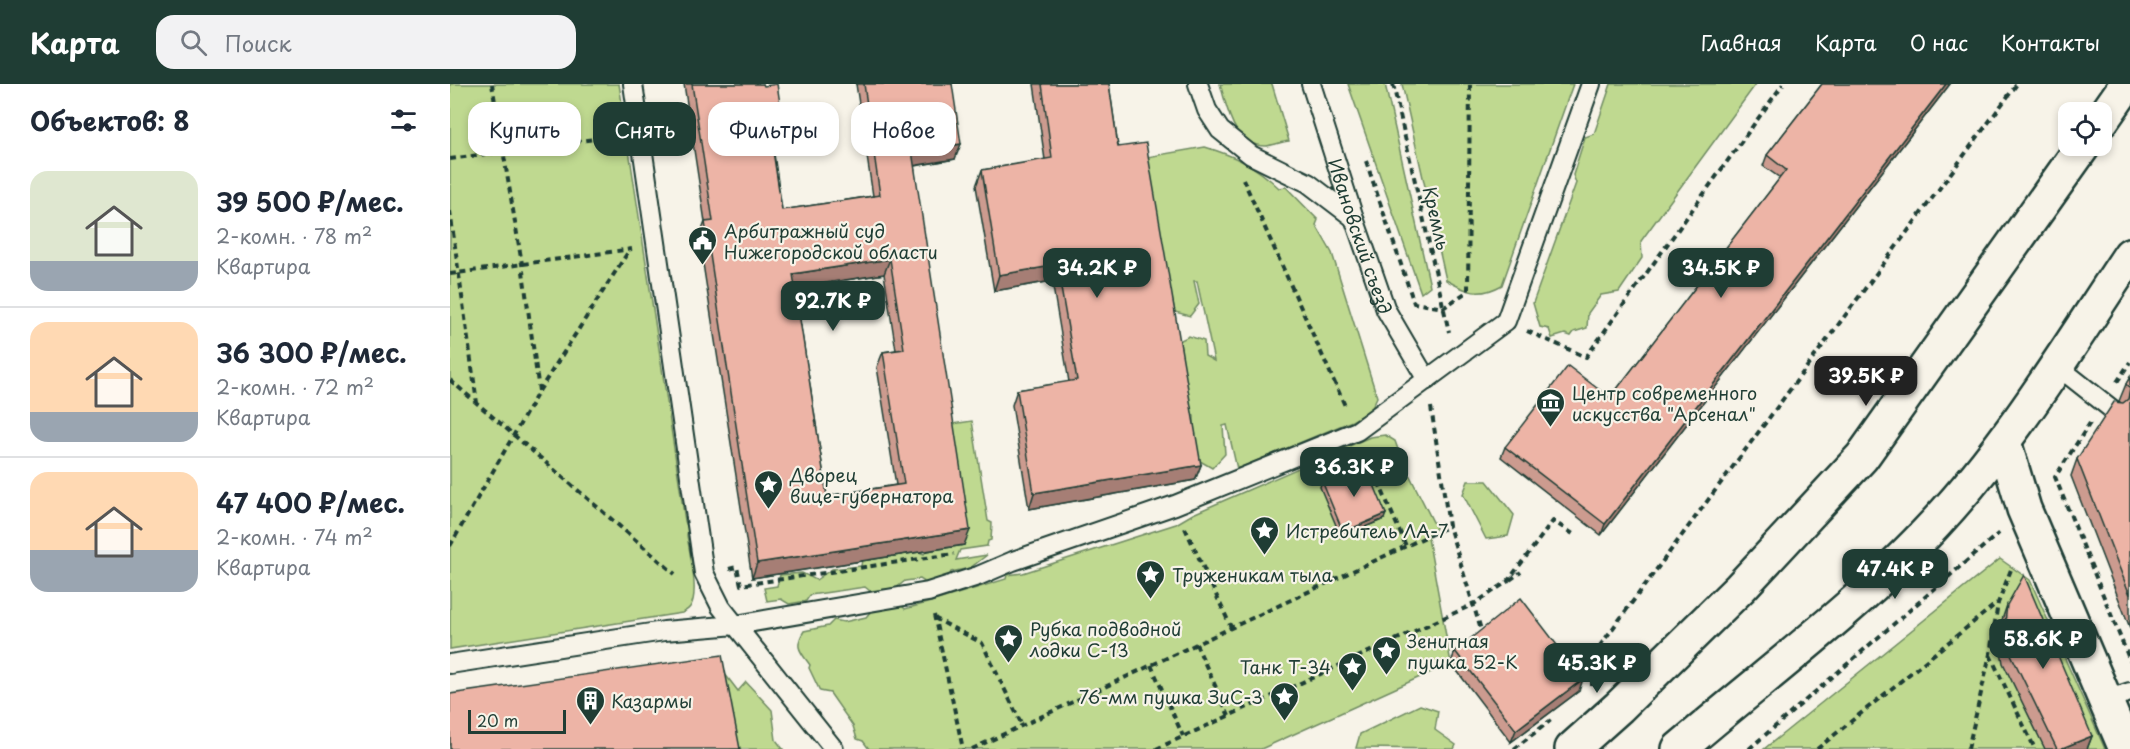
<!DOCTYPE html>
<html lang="ru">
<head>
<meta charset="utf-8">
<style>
  body { margin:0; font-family:"Playpen Sans",sans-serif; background:#f2f2f3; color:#1f2937; height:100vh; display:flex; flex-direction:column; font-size:22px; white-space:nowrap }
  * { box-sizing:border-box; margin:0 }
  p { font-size:20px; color:#747a83 }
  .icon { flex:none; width:33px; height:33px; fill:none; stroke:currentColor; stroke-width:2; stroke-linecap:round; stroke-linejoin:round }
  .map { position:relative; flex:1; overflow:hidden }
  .sheet { display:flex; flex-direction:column; background:#fff; width:450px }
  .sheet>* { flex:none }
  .hud { position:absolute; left:18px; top:18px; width:570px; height:54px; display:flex; gap:12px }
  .fabs { position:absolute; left:1608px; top:18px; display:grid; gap:12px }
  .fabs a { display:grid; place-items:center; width:54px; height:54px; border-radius:12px; background:#fff; box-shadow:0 3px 9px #0003; font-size:30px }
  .scale { position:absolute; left:18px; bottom:15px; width:98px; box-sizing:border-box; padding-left:6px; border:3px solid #1f3d34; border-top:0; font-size:16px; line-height:21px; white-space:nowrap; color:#1f3d34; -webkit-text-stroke:4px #f7f3e8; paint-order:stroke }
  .price { position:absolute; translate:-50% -51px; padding:0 14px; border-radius:12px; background:#1f3d34; color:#fff; font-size:20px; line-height:39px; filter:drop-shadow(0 2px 3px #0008) }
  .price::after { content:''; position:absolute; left:50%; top:36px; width:18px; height:14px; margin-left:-9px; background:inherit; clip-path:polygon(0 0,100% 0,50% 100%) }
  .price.current { background:#222; color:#fff }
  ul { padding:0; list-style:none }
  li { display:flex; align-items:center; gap:18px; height:150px; padding:0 30px }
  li+li { border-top:2px solid #e0e1e3 }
  li span { display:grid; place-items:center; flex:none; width:168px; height:120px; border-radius:18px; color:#555 }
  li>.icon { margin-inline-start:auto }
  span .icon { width:72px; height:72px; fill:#fffc; stroke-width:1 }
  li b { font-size:26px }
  h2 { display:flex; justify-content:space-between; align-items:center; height:72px; padding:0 30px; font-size:26px }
  .tag { padding:0 21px; border-radius:18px; background:#fff; box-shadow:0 3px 9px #0003; font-size:21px; line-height:54px }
  .tag.current { background:#1f3d34; color:#fff }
  header { display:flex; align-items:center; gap:36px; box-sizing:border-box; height:84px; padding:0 30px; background:#1f3d34; color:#fff }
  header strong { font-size:28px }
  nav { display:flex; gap:33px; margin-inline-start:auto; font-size:21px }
  .search { width:420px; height:54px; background:#f2f2f3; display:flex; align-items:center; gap:15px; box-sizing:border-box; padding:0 21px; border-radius:18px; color:#747a83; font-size:22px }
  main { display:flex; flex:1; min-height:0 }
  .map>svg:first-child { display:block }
</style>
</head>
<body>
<header>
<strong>Карта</strong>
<div class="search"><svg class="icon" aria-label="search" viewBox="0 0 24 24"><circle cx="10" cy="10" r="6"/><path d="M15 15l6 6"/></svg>Поиск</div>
<nav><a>Главная</a><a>Карта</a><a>О нас</a><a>Контакты</a></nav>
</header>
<main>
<section class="sheet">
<h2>Объектов: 8<svg class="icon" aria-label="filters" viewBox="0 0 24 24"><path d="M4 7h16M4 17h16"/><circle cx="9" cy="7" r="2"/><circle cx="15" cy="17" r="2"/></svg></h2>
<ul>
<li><span style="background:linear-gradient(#dfe7d0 75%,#9aa5b1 0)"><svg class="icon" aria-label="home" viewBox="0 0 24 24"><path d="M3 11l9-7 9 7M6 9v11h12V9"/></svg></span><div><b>39 500 ₽/мес.</b><p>2-комн. · 78 m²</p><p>Квартира</p></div></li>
<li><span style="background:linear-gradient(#ffd9b3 75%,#9aa5b1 0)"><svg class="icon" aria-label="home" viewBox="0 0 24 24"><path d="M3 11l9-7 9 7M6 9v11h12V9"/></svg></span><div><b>36 300 ₽/мес.</b><p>2-комн. · 72 m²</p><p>Квартира</p></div></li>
<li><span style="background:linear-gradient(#ffd9b3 65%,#9aa5b1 0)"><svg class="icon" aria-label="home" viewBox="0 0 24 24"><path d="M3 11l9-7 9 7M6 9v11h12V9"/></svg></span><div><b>47 400 ₽/мес.</b><p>2-комн. · 74 m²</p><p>Квартира</p></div></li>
</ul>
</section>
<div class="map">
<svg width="1680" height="665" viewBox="0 0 1680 665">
  <rect width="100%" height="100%" fill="#f7f3e8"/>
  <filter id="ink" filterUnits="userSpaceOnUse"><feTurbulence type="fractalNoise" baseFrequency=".0167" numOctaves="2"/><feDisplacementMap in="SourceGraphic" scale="12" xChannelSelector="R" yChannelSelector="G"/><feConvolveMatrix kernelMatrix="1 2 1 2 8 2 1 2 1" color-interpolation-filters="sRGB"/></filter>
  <g filter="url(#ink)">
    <g fill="#bfd990" stroke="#6f8b62" stroke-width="1.5">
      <path d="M0,0H169L235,437L238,445L237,451C239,467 250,510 240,523C238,526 235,527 232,529L0,565Z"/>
      <path d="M770,0H822L839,57C832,58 823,61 816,62C782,62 778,25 770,0Z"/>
      <polygon points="898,0 935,0 980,202 971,209"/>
      <path d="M952,0H1123L1052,201C1029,214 1017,208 996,196Z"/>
      <polygon points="1161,0 1306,0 1191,157 1192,174 1169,208 1151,211 1138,229 1137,244 1124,248 1121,252 1115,250 1102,254 1099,245 1090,243 1083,219 1126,99 1123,91 1135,53 1144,50"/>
      <path d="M755,63C785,72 806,82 829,104L836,103L868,136L866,141L882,169L927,313L921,326L902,337L787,385L777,341L773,342L775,370L762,384L745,374L744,332L723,301L729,257L739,252L754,257L755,272L764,277L747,197H744L749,220L740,232L725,228L691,74Z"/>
      <polygon points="522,337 538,437 542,439 541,456 538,457 537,462 510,466 506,476 537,471 520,484 501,488 497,497 481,502 470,495 455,497 446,504 420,507 415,503 360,511 356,517 339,520 331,515 317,517 314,504 327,502 330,491 352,489 366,496 382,485 411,482 414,462 450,460 474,470 484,457 496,341"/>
      <path d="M935,351L945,357L951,374L986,444L978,454L1001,579L811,665H419L413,657L407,655L403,642L380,609L370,607L359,584L360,581C350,567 344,563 354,547L378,542L384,536L394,538L416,533L423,525L449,519L455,525L481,518L556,495L557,491L573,489L726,440L743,430L920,353Z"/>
      <polygon points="1018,397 1037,397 1064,431 1058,452 1036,455 1013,410"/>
      <polygon points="1550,475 1580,496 1655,665 1314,665"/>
      <polygon points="268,581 288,607 296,598 322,626 326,656 333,665 281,665"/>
      <polygon points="970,621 988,627 985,646 1006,661 1004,665 906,664 910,650"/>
    </g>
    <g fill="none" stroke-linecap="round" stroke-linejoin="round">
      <defs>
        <g id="lane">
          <polyline points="183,0 254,489 271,523 384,665"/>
          <polyline points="748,0 757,26 770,46 801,71 858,99 904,134"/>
          <path id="s1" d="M861,0L904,134L936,226L977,296"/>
          <polyline points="1606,281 1663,326"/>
          <polyline points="0,580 214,547 286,541 478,508 528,492 563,477 725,421 907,347 1056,237 1141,0"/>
          <polyline points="1656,616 1680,608"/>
        </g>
        <g id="secondary">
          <polyline points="1652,36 1677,0"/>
          <polyline points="1554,358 1574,425 1676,665"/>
          <polyline points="1122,665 1169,623 1290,504 1412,373 1633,62"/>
          <path d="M1229,665C1315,591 1408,523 1485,440C1561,359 1619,262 1680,171"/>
        </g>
      </defs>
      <use href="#lane" stroke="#1f3d34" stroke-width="22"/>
      <use href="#secondary" stroke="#1f3d34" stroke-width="38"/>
      <g stroke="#1f3d34" stroke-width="4" stroke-dasharray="6 4.5" stroke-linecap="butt">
        <polyline points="42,0 72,180 89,307"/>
        <polyline points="943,0 999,248"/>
        <polyline points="0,75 166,52"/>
        <polyline points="916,77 964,219 993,224 1018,207 1020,0"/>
        <polyline points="793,95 896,324"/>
        <polyline points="0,127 27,319"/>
        <polyline points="0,190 182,165"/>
        <polyline points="1077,247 1136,273 1333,0"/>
        <polyline points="0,296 225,490"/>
        <polyline points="1667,298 1680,278"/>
        <polyline points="981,323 999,442 1032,549"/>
        <polyline points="1640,339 1605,393 1680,577"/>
        <polyline points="916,369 956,462"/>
        <polyline points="735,444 781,543"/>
        <polyline points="0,462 89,307 180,165"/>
        <polyline points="279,485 287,483 291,501 504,470"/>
        <polyline points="1060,496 1071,488"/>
        <polyline points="484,531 513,665"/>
        <polyline points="484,534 532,559 572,641"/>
        <polyline points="746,560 779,632"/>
        <polyline points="1540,571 1585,665"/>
        <polyline points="701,581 733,652"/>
        <polyline points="1142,602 1143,571 1567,0"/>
        <polyline points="522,665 999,442"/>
        <polyline points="706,665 1024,520 1057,498 1103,437 1123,450"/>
        <polyline points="1064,665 1101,636"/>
        <polyline points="1299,665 1549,449"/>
        <polyline points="1367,665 1547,519"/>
        <polyline points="1518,665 1540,570 1548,519 1562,483"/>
      </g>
      <use href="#lane" stroke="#f7f3e8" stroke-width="18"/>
      <use href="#secondary" stroke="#f7f3e8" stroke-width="33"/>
    </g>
    <g fill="#cc9b8f" stroke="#1f3d34" stroke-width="1.5" fill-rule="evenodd">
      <path d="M234,0H313L326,48L321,49L332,126L423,112L406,0H502L505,75L464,82L514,461L302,494L249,154L255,138ZM434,190L446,266L433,268L427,283L446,401L377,412L345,204Z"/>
      <polygon points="584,0 659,0 668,63 751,381 745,396 579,425 562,321 567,306 619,298 602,197 544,207 526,102 532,86 595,76"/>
      <polygon points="1372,0 1500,0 1151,451 1051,373 1055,363 1160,314 1330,94 1313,82 1317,71"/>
      <polygon points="1680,293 1680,544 1621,392 1627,375 1671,319 1669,317 1676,300"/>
      <polygon points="872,397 934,435 891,453 870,403"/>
      <polygon points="1557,521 1642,652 1637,665 1595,665 1553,579 1549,554 1552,536"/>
      <polygon points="1005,567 1129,607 1061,658 1001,579"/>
    </g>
    <g fill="#a67e74" stroke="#1f3d34" stroke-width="1.5">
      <polygon points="1496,0 1500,0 1151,451 1155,440"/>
      <polygon points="332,33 326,48 313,50 318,34"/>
      <polygon points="511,60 505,75 456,83 462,67"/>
      <polygon points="440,175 434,190 337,205 343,190"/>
      <polygon points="607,181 602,197 544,207 549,191"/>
      <polygon points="751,381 745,396 579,425 584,409"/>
      <polygon points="936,430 934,435 891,453 893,448"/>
      <polygon points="520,446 514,461 302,494 307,479"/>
      <polygon points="1133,595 1129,607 1061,658 1066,646"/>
      <polygon points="1642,652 1637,665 1610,665"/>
    </g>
    <g fill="#edb4a6" stroke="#1f3d34" stroke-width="1.5" fill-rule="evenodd">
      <path d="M242,0H313L314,2L327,0L332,33L318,34L332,126L430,111L414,0H502L511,60L462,67L520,446L307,479L255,138L263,137ZM440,175L454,265L433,268L454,400L377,412L343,190Z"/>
      <polygon points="592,0 659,0 668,63 696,59 751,381 584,409 567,306 627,296 607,181 549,191 532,86 602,74"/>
      <polygon points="1372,0 1496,0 1155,440 1055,363 1118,282 1160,314 1336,86 1317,71"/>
      <polygon points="1680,293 1680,511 1627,375 1664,318 1673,319 1678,315 1680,305 1676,300"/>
      <polygon points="915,379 936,430 893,448 872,397"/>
      <polygon points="1574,491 1642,652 1610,665 1607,665 1558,564 1555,539 1557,521"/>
      <polygon points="1071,514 1133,595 1066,646 1005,567"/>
      <polygon points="272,571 290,665 0,665 0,610"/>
    </g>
  </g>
  <defs>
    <symbol id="civic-pin" viewBox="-11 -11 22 30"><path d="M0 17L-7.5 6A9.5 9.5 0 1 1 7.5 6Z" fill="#1f3d34" stroke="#f7f3e8"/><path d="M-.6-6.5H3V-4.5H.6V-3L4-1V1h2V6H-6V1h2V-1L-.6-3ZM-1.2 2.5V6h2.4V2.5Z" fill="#fff"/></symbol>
    <symbol id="museum-pin" viewBox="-11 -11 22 30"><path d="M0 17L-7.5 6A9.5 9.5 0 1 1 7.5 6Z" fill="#1f3d34" stroke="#f7f3e8"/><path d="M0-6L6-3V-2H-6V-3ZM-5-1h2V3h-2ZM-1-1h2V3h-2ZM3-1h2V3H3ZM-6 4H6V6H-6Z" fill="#fff"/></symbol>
    <symbol id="sight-pin" viewBox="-11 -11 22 30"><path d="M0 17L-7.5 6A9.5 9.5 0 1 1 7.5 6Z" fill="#1f3d34" stroke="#f7f3e8"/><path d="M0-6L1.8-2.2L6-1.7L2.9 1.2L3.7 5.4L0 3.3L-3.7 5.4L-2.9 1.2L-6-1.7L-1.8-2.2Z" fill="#fff"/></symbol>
    <symbol id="building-pin" viewBox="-11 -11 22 30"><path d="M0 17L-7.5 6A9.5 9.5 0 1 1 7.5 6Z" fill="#1f3d34" stroke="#f7f3e8"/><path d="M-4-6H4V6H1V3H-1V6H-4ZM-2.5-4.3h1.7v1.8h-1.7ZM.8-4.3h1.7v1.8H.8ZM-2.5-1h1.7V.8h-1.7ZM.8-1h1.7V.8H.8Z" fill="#fff"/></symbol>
  </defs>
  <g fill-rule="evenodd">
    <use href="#civic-pin" x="236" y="140" width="33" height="45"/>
    <use href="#museum-pin" x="1084" y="302" width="33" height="45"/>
    <use href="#sight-pin" x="302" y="384" width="33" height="45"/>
    <use href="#sight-pin" x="798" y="430" width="33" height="45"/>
    <use href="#sight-pin" x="684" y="474" width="33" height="45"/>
    <use href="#sight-pin" x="542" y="538" width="33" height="45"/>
    <use href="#sight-pin" x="920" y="550" width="33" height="45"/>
    <use href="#sight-pin" x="886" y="566" width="33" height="45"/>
    <use href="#sight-pin" x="818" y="596" width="33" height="45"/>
    <use href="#building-pin" x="124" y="600" width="33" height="45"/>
  </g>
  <g text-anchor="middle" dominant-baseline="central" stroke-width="4.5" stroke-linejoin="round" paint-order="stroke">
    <g font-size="18" fill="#1f3d34" stroke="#f7f3e8">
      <text transform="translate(987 134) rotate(77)">Кремль</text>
      <text stroke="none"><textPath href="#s1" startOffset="160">Ивановский съезд</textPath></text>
    </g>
    <g font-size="18" fill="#1f3d34" stroke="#f7f3e8" text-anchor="start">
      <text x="274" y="146">Арбитражный суд<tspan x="274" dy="21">Нижегородской области</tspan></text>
      <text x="1122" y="308">Центр современного<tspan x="1122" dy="21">искусства "Арсенал"</tspan></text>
      <text x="340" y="390">Дворец<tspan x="340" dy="21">вице-губернатора</tspan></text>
      <text x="836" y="446">Истребитель ЛА-7</text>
      <text x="722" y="490">Труженикам тыла</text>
      <text x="580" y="544">Рубка подводной<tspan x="580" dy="21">лодки С-13</tspan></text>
      <text x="957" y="556">Зенитная<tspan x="957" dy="21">пушка 52-К</tspan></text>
      <text x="881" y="582" text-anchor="end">Танк Т-34</text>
      <text x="813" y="612" text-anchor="end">76-мм пушка ЗиС-3</text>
      <text x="161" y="616">Казармы</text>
    </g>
  </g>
</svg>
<div class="fabs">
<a><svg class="icon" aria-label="locate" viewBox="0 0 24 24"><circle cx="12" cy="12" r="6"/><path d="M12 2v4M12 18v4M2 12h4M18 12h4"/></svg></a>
</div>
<div class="scale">20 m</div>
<b class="price" style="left:647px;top:215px">34.2K ₽</b>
<b class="price" style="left:1271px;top:215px">34.5K ₽</b>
<b class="price" style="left:383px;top:248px">92.7K ₽</b>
<b class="price current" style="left:1416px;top:323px">39.5K ₽</b>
<b class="price" style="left:904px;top:414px">36.3K ₽</b>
<b class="price" style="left:1445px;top:516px">47.4K ₽</b>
<b class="price" style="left:1593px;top:586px">58.6K ₽</b>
<b class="price" style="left:1147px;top:610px">45.3K ₽</b>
<div class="hud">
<a class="tag">Купить</a>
<a class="tag current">Снять</a>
<a class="tag">Фильтры</a>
<a class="tag">Новое</a>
</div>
</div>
</main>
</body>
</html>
